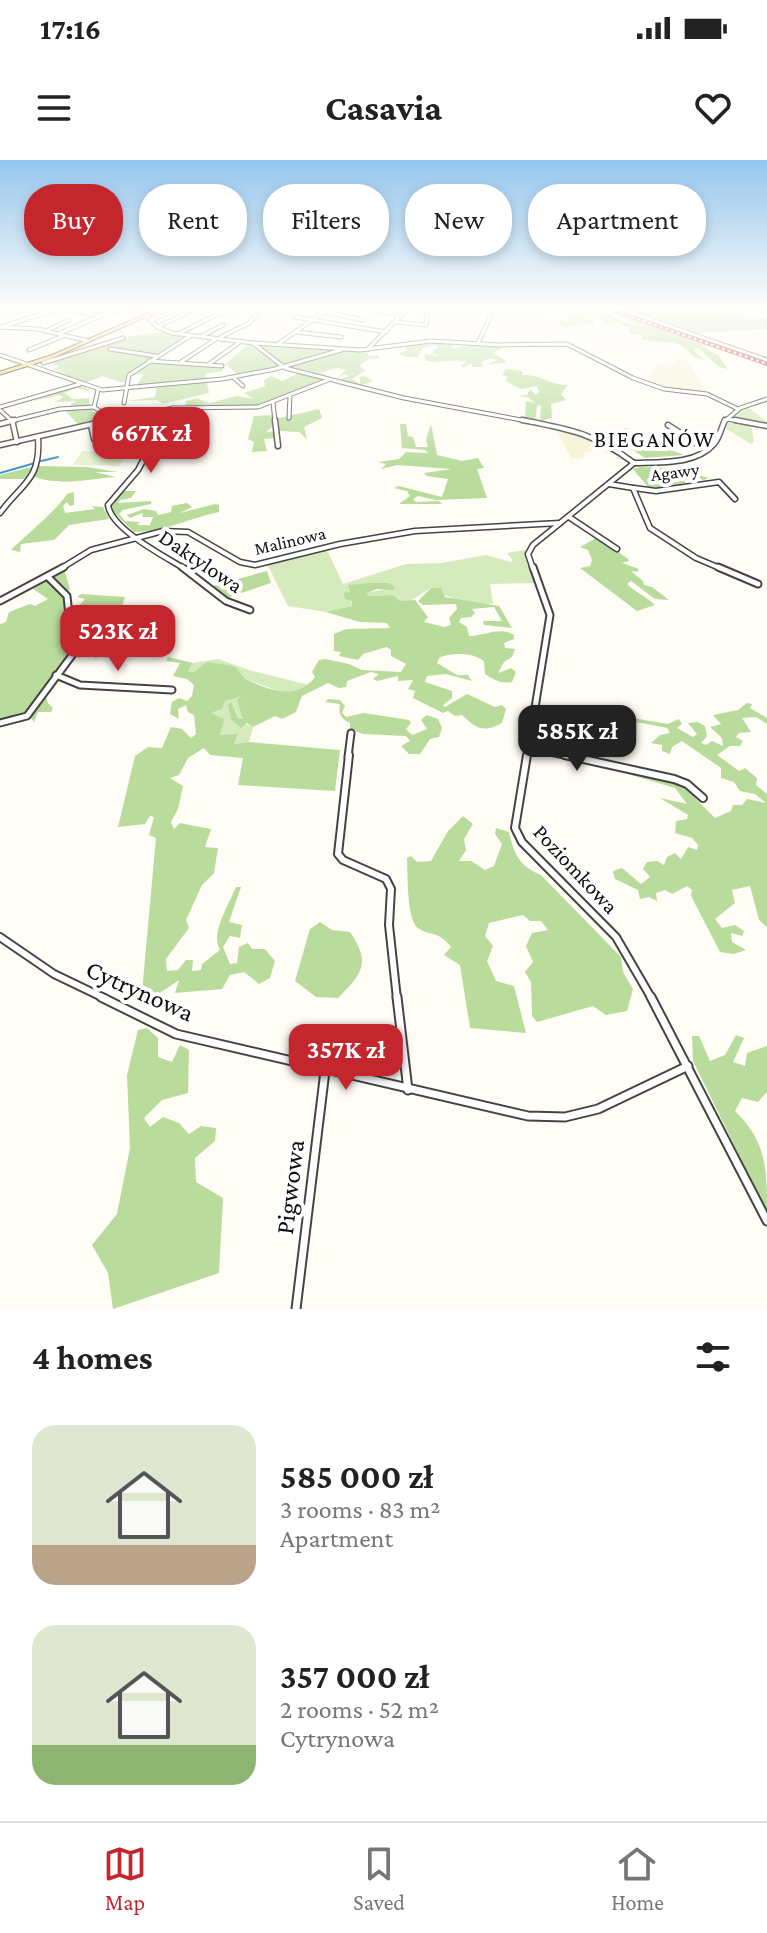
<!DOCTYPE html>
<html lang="en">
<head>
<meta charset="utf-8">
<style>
  body { margin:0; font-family:"Crimson Pro",serif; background:#f6f6f6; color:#222; height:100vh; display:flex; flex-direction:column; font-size:30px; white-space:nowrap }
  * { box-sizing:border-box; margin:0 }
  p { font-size:26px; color:#767676 }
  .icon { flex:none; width:44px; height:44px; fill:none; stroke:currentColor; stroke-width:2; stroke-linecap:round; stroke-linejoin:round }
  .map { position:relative; height:1149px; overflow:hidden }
  .details { display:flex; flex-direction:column; background:#fff; flex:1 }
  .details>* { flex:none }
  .guide { position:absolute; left:24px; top:24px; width:720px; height:72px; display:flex; gap:16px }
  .price { position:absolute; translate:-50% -68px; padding:0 18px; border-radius:16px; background:#c4262e; color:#fff; font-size:26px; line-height:52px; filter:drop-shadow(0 2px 4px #0008) }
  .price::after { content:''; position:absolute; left:50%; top:48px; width:24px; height:18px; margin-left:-12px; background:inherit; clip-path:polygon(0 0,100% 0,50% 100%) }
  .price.on { background:#222; color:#fff }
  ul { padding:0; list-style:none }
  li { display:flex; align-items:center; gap:24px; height:200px; padding:0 32px }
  li span { display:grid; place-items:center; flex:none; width:224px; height:160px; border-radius:24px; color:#555 }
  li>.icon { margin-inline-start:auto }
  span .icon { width:96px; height:96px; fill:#fffc; stroke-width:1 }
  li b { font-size:34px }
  h2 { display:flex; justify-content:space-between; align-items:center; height:96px; padding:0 32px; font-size:34px }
  .chip { padding:0 28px; border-radius:32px; background:#fff; box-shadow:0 4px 12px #0003; font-size:28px; line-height:72px }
  .chip.on { background:#c4262e; color:#fff }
  .status { display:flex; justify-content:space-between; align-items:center; height:56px; padding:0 40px; background:#fff; direction:ltr }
  .status svg { height:22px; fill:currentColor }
  header { display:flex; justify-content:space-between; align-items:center; height:104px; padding:0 32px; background:#fff; font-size:36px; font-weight:700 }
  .menu { display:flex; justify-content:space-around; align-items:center; height:112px; border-top:2px solid #e0e0e0; background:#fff; font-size:22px; color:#767676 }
  .menu a { display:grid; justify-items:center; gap:4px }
  .menu .on { color:#c4262e }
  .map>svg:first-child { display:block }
</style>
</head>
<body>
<div class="status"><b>17:16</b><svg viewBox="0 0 49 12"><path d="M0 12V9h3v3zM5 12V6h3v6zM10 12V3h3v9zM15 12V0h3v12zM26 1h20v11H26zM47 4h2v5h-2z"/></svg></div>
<header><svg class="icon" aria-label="menu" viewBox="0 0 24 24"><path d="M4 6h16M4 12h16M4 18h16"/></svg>Casavia<svg class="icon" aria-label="heart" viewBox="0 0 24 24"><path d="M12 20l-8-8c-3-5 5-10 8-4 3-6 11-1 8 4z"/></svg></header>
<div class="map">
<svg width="767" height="1149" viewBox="0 0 767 1149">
  <rect width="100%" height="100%" fill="#fffdf5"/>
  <g fill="#f6f3d4">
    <polygon points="675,200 687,200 707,234 663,228 648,223 656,204 678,206"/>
    <polygon points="555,269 591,277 627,300 617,300 615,294 606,293 603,288 585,292 583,298 572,299"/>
  </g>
  <g fill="#d5ebbd">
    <polygon points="746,246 767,262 767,265 751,264 754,282 751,284 723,267 728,258"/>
    <path d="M326,388L343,424L406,404L442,403L486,395L511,402L513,400L507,393L525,390L535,423L490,424L493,444C472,444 448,439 431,428L410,441H400L393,435L368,436L366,433L395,427L349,425L352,446L326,452L288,446L267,404Z"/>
    <polygon points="218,499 249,510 309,525 296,533 281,532 243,518 187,511 193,503"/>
    <polygon points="239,535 241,537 237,540 244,559 238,558 231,543 228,545 236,560 253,567 249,582 233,584 238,575 219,575 210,552 218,551 225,541"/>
  </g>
  <g fill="#b9dc9c">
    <path d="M575,147C615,147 603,160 641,166L616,154L710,187L701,186L718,195L728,209L719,207L699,188L693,190L705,200C691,199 689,190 680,185C668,179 654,184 641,179L643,175L629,174V168L616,162L607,164L595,156L584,158L593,160L595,165L576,163L580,166L562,167L558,158L568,164L567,156L576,154L574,150L568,149Z"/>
    <polygon points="622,147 745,147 732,152 750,159 767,158 767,169 699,173"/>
    <polygon points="163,172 189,176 148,201 223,206 250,183 366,191 369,196 377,195 380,198 369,199 359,206 366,210 352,219 360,224 360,217 365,216 373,221 360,226 338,220 350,216 345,214 337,218 346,210 337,208 320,213 330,218 285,207 238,215 227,205 223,207 223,211 205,214 209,233 163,244 157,240 127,241 155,237 157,225 137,224 144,214 127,215 124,223 102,216 85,223 55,213 63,209 52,210 59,206 44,201 130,176"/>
    <path d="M452,182L453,189L463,186L461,183L505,186L493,193L507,202L486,205L497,200L491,198L481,202L483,207H472V203L464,207L461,206L467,201C452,199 440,203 426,201L424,194L439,196L432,192L439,187L434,185L423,188L418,197H406L398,193L406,191V186Z"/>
    <path d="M506,209L522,211V215C541,214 549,225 568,225L561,234L566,240L551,244L552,258L540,261L541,245L537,246L535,262L525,260L526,241L535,243L528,237L517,236L527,235L530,229L536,235L539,232L537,226L521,229L506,221L507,216L502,215Z"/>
    <polygon points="299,213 325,220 258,246 186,246 186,241 197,238 209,243 237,236 254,239 244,233 265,226 264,220 271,216 282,221"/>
    <polygon points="81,225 93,232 77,228 64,233 73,239 89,238 90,249 106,260 80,267 65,250 71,250 71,244 77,241 54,242 63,238 60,235 33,241"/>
    <polygon points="319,249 322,258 304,267 307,279 299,272 279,271 278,260 274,260 273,266 266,272 276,271 275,278 264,279 267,291 252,292 254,282 248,279 254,256 274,255 275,259"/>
    <polygon points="400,264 406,264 408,276 413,277 416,287 428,287 426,280 431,264 437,295 462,301 478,298 484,308 477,309 487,338 436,340 418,336 413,339 416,342 439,341 442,344 399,344 410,336 407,331 394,328 399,326 442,337 448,319 427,316 424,313 452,309 397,305 381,309 386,304 378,302 399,299 406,292 428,293 425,290 402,288"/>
    <polygon points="627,268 651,290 668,291 669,289 684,295 645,298 607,273"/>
    <path d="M35,306L87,307L118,312H95L116,317C86,319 62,327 32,316L28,319H0V315Z"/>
    <polygon points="640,307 670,308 709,318 703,320 692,314 685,314 685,323 660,329 648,327 633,309"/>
    <path d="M122,331H136L131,338L120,340L118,343L151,341V344L123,350L119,354L125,361L140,362L137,365H150L153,357H142L143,353L130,358L127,355L144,349L156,351L158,355L171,352L172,346L187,343L192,347L180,353L215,344L219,345V352C190,358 164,372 134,372L112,351V345Z"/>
    <path d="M74,332V345L70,346L67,342L63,346L65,353L95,349L92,346L103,347L109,359L69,365L54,380L21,384L20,392L11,390C27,374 56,351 67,334Z"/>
    <path d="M598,377L628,399L629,401L622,403L639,409L638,412L631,411L643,421L644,425L652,427L669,440L655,439L631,421L627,424C636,433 646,436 655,445L637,451L580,408L590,406L592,400L588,390L580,387Z"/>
    <polygon points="64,409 70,429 65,436 70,485 79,485 81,492 69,495 43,528 48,543 53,548 51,552 38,552 34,562 26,552 0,565 0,464 6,462 9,452 30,444 35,446 48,439 33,429"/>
    <polygon points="267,411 271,423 224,439 209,427"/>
    <path d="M370,423H389L395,427L393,430L377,429L367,433L368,436L393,435L400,441L415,440L428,457L424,462L444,467L451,465L449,458L457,449L456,444L423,445L418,441L431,428H441L445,437L499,446L512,468L484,465L483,461H502L494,447L472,449L475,453L471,457L461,458L459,462L467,467L469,476C485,476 500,466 514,475V479L504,483L505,488L515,489L512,497L504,502L498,513L511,508L516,512L512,522C501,524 494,520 485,514L484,501C471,492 454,493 440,497L437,503L457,515H468L472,521L446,514L427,516L425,522L452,531V538L443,545L445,547L467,534L495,547L502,545L506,549L502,563C483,573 477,569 462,555L455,556L448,551L443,553L413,538L415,531L408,529L413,520L398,521V516L377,521L373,519L379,514L371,512L347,521L346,527L339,528L328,523L302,536L296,552L282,559L275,556L253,567L247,563L241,568L231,559L228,545L231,542L238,558L243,559L237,540L241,536L225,541L222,549L211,553L224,559L220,575L238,574L234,584L249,582L340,590L335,631L238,625L243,598L210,595L204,588L188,598L179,615L170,618L183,626L178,649L171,662L174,669L180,663L211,669L205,687L218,688L214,713L202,725L186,760L189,768L166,799L167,811L178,810L186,800H193L192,811L201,810L202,804L220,790C210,773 229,745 236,727H241L229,762L242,765L240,778L230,776L223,787L230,804L237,803L239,787L248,783L252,789H265L275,801L270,818L259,824L244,812L230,815L222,829L175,833L179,820L148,841L142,832L156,678L149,675L154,657L150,656L145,664L118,667L135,596L148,587L162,588L171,567L182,569L191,578L196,574L194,555L188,552L186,545L178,549L179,559L170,554L172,542L179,538L187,541L192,536L194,525L187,519L173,516L180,503L166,501L168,497L193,503L188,511L194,512L207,502C216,503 225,505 232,506C240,508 240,516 246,519C270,531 297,541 315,517L312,512L319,500L325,499L349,504L362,510L401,512L406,504L391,496V490L387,487L363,494L358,500L339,496L341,492L334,491V474L346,469L390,468L387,463L360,462L326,452L352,446V441L345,439L344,434L345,431L350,433L348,425Z"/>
    <polygon points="81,434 125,437 122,447 127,459 97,483 111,483 111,491 96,498 87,495 88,474 78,447 85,439 77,437"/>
    <path d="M328,539L340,540L345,546L342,553L346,557L364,553L409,560L411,563L406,569L412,575L427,569L421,560L427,555L438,559L442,568L439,577L430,579L420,594H409L401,586L410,581L406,576L363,574L350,569V563C341,559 338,554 340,544L325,542Z"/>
    <polygon points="747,543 752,544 750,548 767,558 767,564 756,557 742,558 751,572 739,573 736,577 743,581 740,586 730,586 717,595 739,611 745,608 757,618 756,625 767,634 767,767 759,760 750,726 732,730 735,743 715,759 722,768 735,765 744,771 742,776 731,773 732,782 746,790 734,794 720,792 691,736 692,730 687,726 672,734 665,730 656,733 657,741 649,737 640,739 638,730 615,719 613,711 622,708 641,724 650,717 643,709 647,702 657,701 664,705 667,697 675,693 681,699 688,687 697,690 698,685 692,678 675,673 676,661 687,659 688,655 660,638 687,644 675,628 625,613 624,610 679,622 715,658 731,651 733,645 742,645 747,639 766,643 755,634 740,631 734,622 721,618 721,608 682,581 672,587 670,594 662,591 662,585 651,583 660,575 670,573 667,568 631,561 633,558 668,564 679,559 682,564 677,568 693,577 697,574 688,563 698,562 705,566 707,576 701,583 706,585 712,581 723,586 722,578 710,567 721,564 713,555 738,550"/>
    <path d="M463,656L473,664L464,679L466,690L459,701H471L485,710L494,706L502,684L495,674L496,668L509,672C514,694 519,706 541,715L621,797L623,812L633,829L627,851L606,855L593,846L537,862L532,856L531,822L525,812L533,802L526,786L532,773L548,770L541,761H530L523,755L489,763L485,776L493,786L487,801L496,821L514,826L526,873L470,868L460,805L444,795L451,787C437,769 430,777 418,768C406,759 408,713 407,698L411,696L417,702L431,701L448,671Z"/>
    <path d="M320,762L332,770L350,772C371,803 363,813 338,838L316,837L295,821L310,769Z"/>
    <polygon points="147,868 158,878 158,897 172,902 180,885 189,890 188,933 162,940 144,958 150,967 163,957 179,963 189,974 201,966 216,968 215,981 195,998 196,1022 223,1038 219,1113 113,1149 108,1113 92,1085 117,1054 130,988 127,915 138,870"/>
    <path d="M736,875L744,878L733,902L745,906L747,893L767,886V932L758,942L742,938L735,951C767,982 767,1010 767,1052L693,901L692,876H699L710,901L725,895Z"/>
  </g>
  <polygon fill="#e6f2cf" points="82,291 128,293 120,306 73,305"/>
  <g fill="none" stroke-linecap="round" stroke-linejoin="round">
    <g stroke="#3f96cf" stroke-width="2">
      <polyline points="41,301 58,297"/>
      <polyline points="0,313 35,303"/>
    </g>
    <defs>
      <g id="minor-far4">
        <polyline points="60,147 101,156"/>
        <polyline points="364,147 400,156"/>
        <polyline points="614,147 767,200"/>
        <polyline points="325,152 363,160"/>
        <polyline points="147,156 157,167 172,173 253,183 360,190 431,181 499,185 567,184 633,218 664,229 707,234 738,249"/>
        <polyline points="295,157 386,172"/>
        <polyline points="151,160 181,148"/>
        <polyline points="396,162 426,165 428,147"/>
        <polyline points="0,167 38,169 88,181"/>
        <polyline points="1,167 63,147"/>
        <polyline points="157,167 191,151"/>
        <polyline points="46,171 69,160"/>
        <polyline points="295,172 341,177"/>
        <polyline points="60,173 113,151 122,153"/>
        <polyline points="178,174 230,148"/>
        <polyline points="202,176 223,165"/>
        <polyline points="221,177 249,163 264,147"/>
        <polyline points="253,183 285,208 404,238 532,262"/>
        <polyline points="478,183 491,155"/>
        <polyline points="278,184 322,153 337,147"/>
        <polyline points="110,189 156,196"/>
        <polyline points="368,189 406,150"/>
        <polyline points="29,190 63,176"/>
        <polyline points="0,195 102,230 222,219 275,209 341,190"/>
        <polyline points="149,201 222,206"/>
        <polyline points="181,202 216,179"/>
        <polyline points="43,203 123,178"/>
        <polyline points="209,204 240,182"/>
        <polyline points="234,218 243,226"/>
        <polyline points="98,230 94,247 111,259"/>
        <polyline points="273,242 275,262"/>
        <polyline points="124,243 129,215 190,176"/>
        <polyline points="0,247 80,224"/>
        <polyline points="173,248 174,262"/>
        <polyline points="0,250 13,262"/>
        <polyline points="148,253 150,262"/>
        <polyline points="131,256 173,248 258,247 328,220"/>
        <polyline points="289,258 290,235"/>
        <polyline points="727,259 746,262"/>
        <polyline points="7,262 60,249 94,247"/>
        <polyline points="101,262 129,256"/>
        <polyline points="724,262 740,248 767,239"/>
      </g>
      <g id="minor-far3">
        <polyline points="12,260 17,282"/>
        <path d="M150,260L154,280L138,310L108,345C111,369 164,396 185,409"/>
        <polyline points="174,260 174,270"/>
        <polyline points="275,260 278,286"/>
        <path d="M522,260C569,269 594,273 634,303"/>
        <polyline points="735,260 767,266"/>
        <polyline points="0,264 15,260"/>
        <polyline points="91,265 94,279"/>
        <polyline points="668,265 705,289"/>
        <polyline points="0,285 110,260"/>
        <path d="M634,303C659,302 696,305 714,284C720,277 721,268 725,260"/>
        <polyline points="609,324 633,328 650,368 696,398 722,409"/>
        <polyline points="634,328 656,331 719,322 735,339"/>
        <path d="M0,353C22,323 41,320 38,278"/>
        <polyline points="569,357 617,389"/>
        <polyline points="60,409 91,390 163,371 188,372 240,402 255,405 340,384 415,371 560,363"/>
        <polyline points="533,409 528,394 533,385 634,303"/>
      </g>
      <g id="minor-far2">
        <polyline points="182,407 226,441 250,450"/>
        <polyline points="718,407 758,424"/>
        <polyline points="0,441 64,407"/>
        <polyline points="56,515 80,525 172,530"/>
        <polyline points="0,563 27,556 73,494 67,436 48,417"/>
        <polyline points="526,587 574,597"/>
        <polyline points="348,597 351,573"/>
        <polyline points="527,597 550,455 533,407"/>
      </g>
      <g id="minor-far1">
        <polyline points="349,595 338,694 343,700 386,719 391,729 389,765 397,839"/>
        <polyline points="527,595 515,668 522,682 616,777 652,839"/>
        <polyline points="565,595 674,619 687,624 703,638"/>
        <polyline points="0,777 54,814 106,839"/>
      </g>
      <g id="minor">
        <polyline points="101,837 176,874 528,956 565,957 598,949 688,906"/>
        <polyline points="397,837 408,930"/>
        <polyline points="651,837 767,1061"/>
        <polyline points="296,1149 325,911"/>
      </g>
      <polyline id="major" points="0,213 51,197 165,147"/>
    </defs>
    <use href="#minor-far4" stroke="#444" stroke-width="5"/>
    <use href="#minor-far3" stroke="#444" stroke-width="7"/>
    <use href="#minor-far2" stroke="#444" stroke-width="9"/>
    <use href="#minor-far1" stroke="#444" stroke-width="10"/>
    <use href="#minor" stroke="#444" stroke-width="11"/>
    <use href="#major" stroke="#222" stroke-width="5"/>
    <use href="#minor-far4" stroke="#fff" stroke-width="3"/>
    <use href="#minor-far3" stroke="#fff" stroke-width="4"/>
    <use href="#minor-far2" stroke="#fff" stroke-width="5"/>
    <use href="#minor-far1" stroke="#fff" stroke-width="6"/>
    <use href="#minor" stroke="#fff" stroke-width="7"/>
    <use href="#major" stroke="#f9d66b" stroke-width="3"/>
    <defs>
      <polyline id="rail" points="603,147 767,204"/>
    </defs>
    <use href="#rail" stroke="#c4262e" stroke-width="4"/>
    <use href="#rail" stroke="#fff" stroke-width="2" stroke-dasharray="3" stroke-linecap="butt"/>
  </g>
  <linearGradient id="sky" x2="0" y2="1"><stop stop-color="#95c6ee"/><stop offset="0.48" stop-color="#fffefa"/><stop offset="1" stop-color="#fffefa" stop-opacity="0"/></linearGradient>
  <rect width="767" height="308" fill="url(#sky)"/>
  <g text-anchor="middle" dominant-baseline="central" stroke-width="8" stroke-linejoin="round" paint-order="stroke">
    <g font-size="18" fill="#111" stroke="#fff">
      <text transform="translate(675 312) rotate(-7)">Agawy</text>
      <text transform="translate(290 381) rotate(-13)">Malinowa</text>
    </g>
    <g font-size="22" letter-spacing="2" fill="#111" stroke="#fff">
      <text x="655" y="279">BIEGANÓW</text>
    </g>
    <g font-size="22" fill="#111" stroke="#fff">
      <text transform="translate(201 401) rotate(34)">Daktylowa</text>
      <text transform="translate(576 709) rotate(47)">Poziomkowa</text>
    </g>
    <g font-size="26" fill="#111" stroke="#fff">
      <text transform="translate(140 831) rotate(24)">Cytrynowa</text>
      <text transform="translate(290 1027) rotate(-83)">Pigwowa</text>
    </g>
  </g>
</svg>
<b class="price" style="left:151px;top:315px">667K zł</b>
<b class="price" style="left:118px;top:513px">523K zł</b>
<b class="price on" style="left:577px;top:613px">585K zł</b>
<b class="price" style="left:346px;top:932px">357K zł</b>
<div class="guide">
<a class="chip on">Buy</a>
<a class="chip">Rent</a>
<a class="chip">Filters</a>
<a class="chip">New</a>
<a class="chip">Apartment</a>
</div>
</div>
<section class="details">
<h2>4 homes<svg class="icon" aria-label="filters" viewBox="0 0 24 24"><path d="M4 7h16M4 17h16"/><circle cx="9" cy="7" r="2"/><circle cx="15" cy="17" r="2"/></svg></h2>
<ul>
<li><span style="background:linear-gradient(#dfe7d0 75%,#b9a48a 0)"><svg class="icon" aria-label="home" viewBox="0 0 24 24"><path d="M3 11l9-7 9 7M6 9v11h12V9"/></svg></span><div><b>585 000 zł</b><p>3 rooms · 83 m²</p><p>Apartment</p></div></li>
<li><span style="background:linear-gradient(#dfe7d0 75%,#8fb573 0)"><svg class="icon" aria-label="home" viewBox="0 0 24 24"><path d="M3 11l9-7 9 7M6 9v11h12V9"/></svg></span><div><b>357 000 zł</b><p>2 rooms · 52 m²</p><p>Cytrynowa</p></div></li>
</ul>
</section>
<nav class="menu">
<a class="on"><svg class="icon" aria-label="map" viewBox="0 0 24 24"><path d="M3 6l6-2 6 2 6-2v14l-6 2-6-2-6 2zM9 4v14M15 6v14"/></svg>Map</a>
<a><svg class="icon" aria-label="saved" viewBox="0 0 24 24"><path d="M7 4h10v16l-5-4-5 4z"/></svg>Saved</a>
<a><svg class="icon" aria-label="home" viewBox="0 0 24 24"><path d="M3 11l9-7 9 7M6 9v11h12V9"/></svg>Home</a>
</nav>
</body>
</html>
